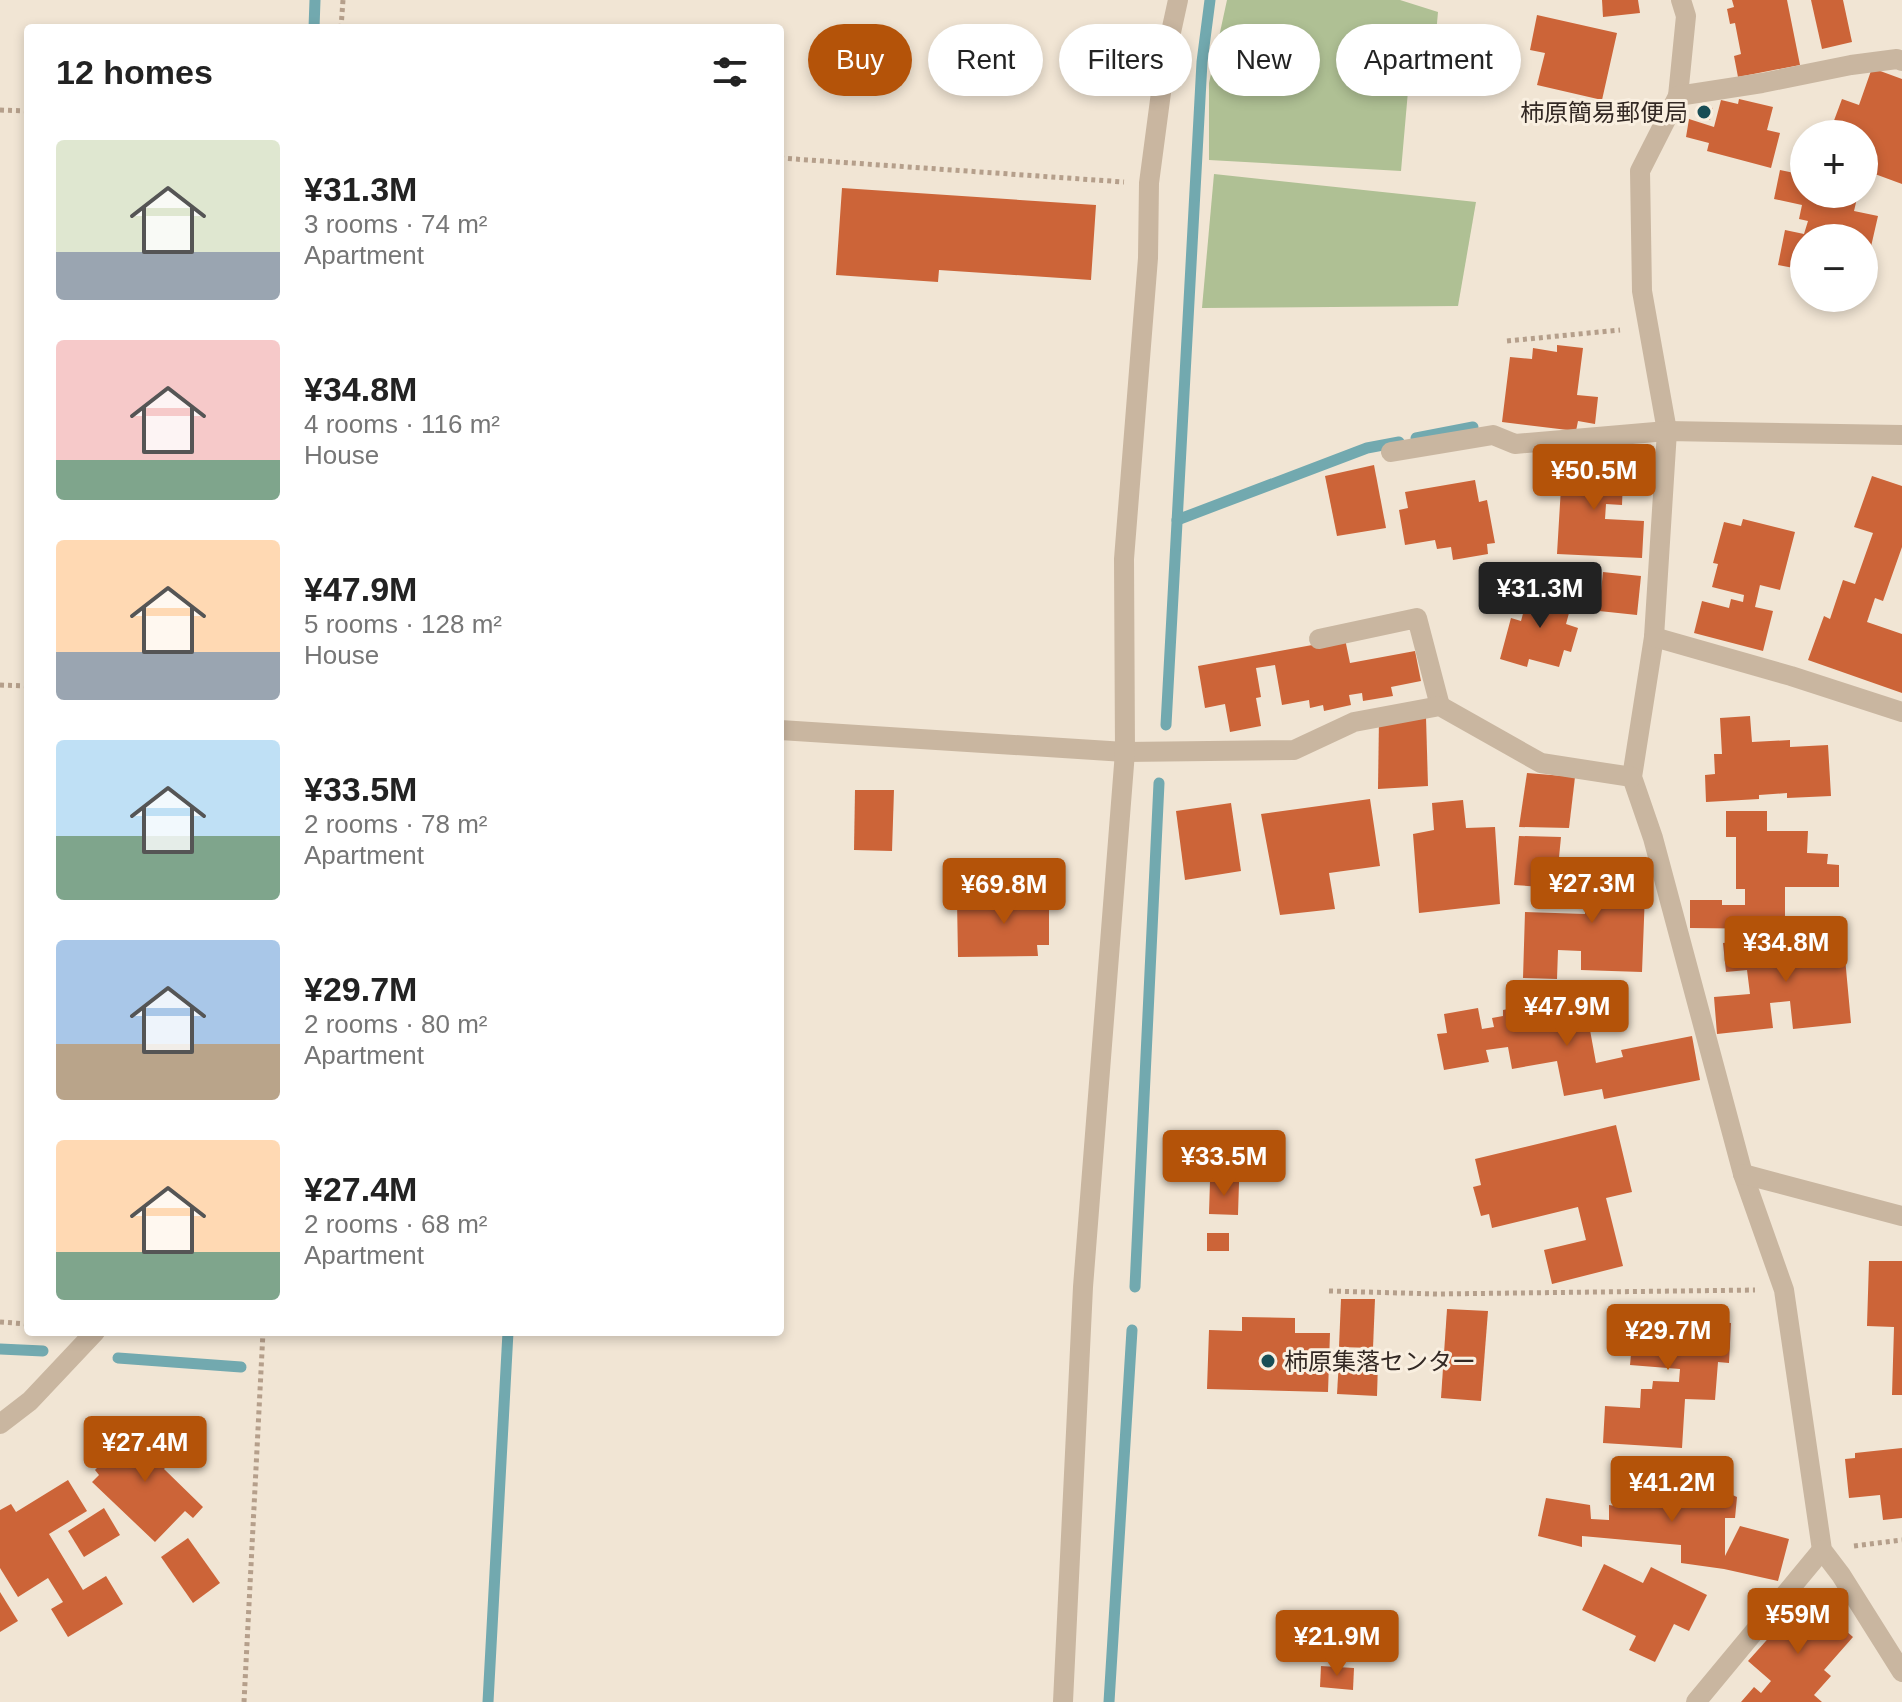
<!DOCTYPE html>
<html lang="en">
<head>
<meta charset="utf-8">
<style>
  body { margin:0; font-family:Arial,"Noto Sans JP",sans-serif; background:#f6f6f6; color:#222; height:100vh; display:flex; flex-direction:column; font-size:30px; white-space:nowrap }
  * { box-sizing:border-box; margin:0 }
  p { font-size:26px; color:#767676 }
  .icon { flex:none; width:44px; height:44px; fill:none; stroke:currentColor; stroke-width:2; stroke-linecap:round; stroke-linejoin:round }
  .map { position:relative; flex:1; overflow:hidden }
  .panel { position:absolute; left:24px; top:24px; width:760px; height:1312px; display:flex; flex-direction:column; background:#fff; border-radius:8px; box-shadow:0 4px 12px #0003 }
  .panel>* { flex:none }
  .top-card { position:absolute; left:808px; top:24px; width:760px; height:72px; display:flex; gap:16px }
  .buttons { position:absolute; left:1790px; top:120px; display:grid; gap:16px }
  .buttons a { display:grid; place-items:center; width:88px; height:88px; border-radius:50%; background:#fff; box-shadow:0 4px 12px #0003; font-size:40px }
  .price { position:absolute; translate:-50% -68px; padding:0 18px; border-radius:8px; background:#b45309; color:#fff; font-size:26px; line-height:52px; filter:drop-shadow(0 2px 4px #0008) }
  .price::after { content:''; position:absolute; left:50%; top:48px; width:24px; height:18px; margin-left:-12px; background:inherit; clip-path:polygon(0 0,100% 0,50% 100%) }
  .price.selected { background:#222; color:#fff }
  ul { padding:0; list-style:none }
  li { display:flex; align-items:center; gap:24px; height:200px; padding:0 32px }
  li span { display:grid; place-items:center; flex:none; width:224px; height:160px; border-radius:8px; color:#555 }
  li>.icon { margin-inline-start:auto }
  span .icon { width:96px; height:96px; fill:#fffc; stroke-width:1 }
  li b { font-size:34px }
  h2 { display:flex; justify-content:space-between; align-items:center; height:96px; padding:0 32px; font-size:34px }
  .tag { padding:0 28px; border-radius:36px; background:#fff; box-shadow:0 4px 12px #0003; font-size:28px; line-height:72px }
  .tag.selected { background:#b45309; color:#fff }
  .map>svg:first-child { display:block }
</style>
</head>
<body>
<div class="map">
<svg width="1902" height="1702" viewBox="0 0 1902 1702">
  <rect width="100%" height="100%" fill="#f1e5d4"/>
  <g fill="#afc094">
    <polygon points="1227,0 1400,0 1438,12 1435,45 1392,45 1388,78 1408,91 1401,171 1209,160 1209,83"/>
    <polygon points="1214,174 1476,202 1458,306 1202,308"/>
  </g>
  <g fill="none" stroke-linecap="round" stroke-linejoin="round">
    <g stroke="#72a9af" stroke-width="11">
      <polyline points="314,28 315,0"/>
      <polyline points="1416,438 1473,427"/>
      <polyline points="1177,520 1367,448 1399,442"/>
      <polyline points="1166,725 1202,62 1210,0"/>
      <polyline points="1135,1287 1159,783"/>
      <polyline points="0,1349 43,1351"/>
      <polyline points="118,1358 241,1367"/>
      <polyline points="488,1702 508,1332"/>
      <polyline points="1109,1702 1132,1330"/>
    </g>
  </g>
  <g fill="#cc6438">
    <polygon points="1602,0 1638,0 1640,13 1603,17"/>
    <polygon points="1732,0 1787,0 1800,65 1738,77 1734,56 1741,54 1735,23 1730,24 1727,9 1734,7"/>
    <polygon points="1811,0 1843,0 1852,42 1822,49"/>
    <polygon points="1537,15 1617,33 1602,100 1537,85 1545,53 1530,50"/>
    <polygon points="1418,48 1464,68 1453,89 1407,71"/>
    <polygon points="1872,68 1902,79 1902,184 1864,170 1864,134 1829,134 1842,99 1859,105"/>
    <polygon points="1739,99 1773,107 1767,130 1780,133 1771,168 1707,151 1709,143 1686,137 1689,119 1714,127 1721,100 1738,104"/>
    <polygon points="1698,105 1713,108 1710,120 1696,116"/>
    <polygon points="1780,170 1804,175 1804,194 1858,194 1854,211 1878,216 1870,251 1864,250 1864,238 1804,238 1804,270 1778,265 1785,230 1804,234 1808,221 1799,219 1802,205 1774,199"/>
    <polygon points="842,188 1096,205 1091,280 939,270 938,282 836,275"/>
    <polygon points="1557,345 1583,348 1577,395 1598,397 1595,424 1578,421 1576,431 1502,422 1510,357 1532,359 1533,348 1557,352"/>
    <polygon points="1563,454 1606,457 1605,479 1623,479 1622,505 1606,504 1605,519 1644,521 1642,558 1557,554"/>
    <polygon points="1374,465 1386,528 1337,536 1325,476"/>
    <polygon points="1872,476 1902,486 1902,547 1883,601 1875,598 1867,622 1902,634 1902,693 1808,660 1824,616 1830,619 1843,580 1855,584 1873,533 1854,527"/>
    <polygon points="1475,480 1479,502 1487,500 1495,543 1487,544 1488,554 1453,560 1451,547 1437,549 1435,540 1405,545 1399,510 1408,508 1405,492"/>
    <polygon points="1743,519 1795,532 1780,590 1760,585 1755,607 1773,611 1763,651 1694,633 1702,601 1729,608 1731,599 1743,602 1744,595 1712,587 1718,564 1713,563 1724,522 1741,526"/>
    <polygon points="1603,572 1641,576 1637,615 1599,611"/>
    <polygon points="1531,584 1565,594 1563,600 1572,602 1566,624 1578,628 1571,652 1564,650 1559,667 1529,659 1527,667 1500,659 1511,618 1521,621"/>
    <polygon points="1345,639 1350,663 1415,651 1421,681 1391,687 1393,696 1363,701 1362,693 1349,695 1351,705 1324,711 1323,705 1310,708 1309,700 1282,705 1275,665 1256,668 1261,697 1256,698 1261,726 1230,732 1225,704 1205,708 1198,666"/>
    <polygon points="1750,716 1752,742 1790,740 1790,747 1828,745 1831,796 1787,798 1787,793 1759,795 1759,799 1706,802 1705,775 1715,774 1714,754 1722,754 1720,718"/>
    <polygon points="1426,717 1428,786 1378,789 1379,718"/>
    <polygon points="1527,773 1575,777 1569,828 1519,827"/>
    <polygon points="855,790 894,790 892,851 854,850"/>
    <polygon points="1370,799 1380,866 1329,873 1335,909 1280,915 1261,814"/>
    <polygon points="1463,800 1466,828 1495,827 1500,904 1419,913 1413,834 1434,830 1432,803"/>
    <polygon points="1231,803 1241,871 1185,880 1176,811"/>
    <polygon points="1726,811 1767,811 1767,831 1808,831 1807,853 1828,854 1827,864 1839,865 1839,887 1785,887 1785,929 1690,928 1690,900 1722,900 1722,905 1745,905 1745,889 1736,889 1736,837 1726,837"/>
    <polygon points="1519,836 1561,837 1556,888 1514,885"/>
    <polygon points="1577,865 1646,867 1642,972 1581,970 1581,951 1558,950 1557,979 1523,978 1525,912 1585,914 1585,900 1576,899"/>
    <polygon points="1023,884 1044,884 1044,910 1049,910 1049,945 1037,945 1038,956 958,957 957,901 1023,899"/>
    <polygon points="1792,936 1793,944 1821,941 1821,938 1843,936 1851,1023 1793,1029 1790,1001 1770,1003 1773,1028 1717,1034 1714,997 1750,994 1747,970 1726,972 1723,943"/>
    <polygon points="1584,994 1586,1004 1596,1002 1601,1028 1590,1030 1596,1063 1623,1057 1621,1050 1692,1036 1700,1080 1604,1099 1602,1089 1564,1096 1557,1061 1512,1069 1508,1047 1486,1050 1489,1062 1444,1070 1437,1034 1447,1033 1444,1014 1478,1008 1482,1029 1494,1027 1492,1018 1503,1016 1503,1010"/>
    <polygon points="1616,1125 1632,1192 1606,1198 1623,1266 1552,1284 1544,1250 1586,1240 1578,1207 1492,1228 1489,1214 1481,1216 1473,1187 1481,1185 1475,1159"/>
    <polygon points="1210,1181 1239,1182 1238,1215 1209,1214"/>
    <rect x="1207" y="1233" width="22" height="18"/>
    <polygon points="1869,1261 1902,1261 1902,1395 1892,1395 1894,1327 1867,1326"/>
    <polygon points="1341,1299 1375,1299 1373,1348 1339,1347"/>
    <polygon points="1634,1305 1720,1311 1719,1322 1731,1323 1729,1363 1718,1362 1715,1400 1685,1399 1682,1448 1603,1443 1605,1406 1640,1408 1641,1389 1652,1389 1653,1381 1679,1382 1680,1369 1630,1365 1631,1354 1620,1354 1622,1324 1633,1325"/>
    <polygon points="1447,1309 1488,1311 1481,1401 1441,1398"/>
    <polygon points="1242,1317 1295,1318 1295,1333 1330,1333 1328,1392 1207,1389 1209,1330 1242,1331"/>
    <polygon points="1339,1360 1378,1362 1377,1396 1337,1394"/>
    <polygon points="140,1423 175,1457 164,1469 203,1507 193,1518 185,1511 155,1542 92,1482 99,1475 95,1470 111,1453 118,1460 126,1452 119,1445"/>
    <polygon points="1902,1448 1902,1518 1883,1520 1880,1495 1849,1498 1845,1459 1855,1458 1855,1453"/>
    <polygon points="1618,1477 1726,1481 1728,1493 1737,1497 1735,1518 1725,1518 1725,1556 1740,1526 1789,1539 1778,1581 1724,1569 1681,1563 1681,1545 1582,1536 1582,1547 1538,1536 1546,1498 1590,1505 1591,1519 1609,1520 1609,1505 1616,1506"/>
    <polygon points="68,1480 87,1511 49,1534 83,1590 106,1576 123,1604 68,1637 51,1609 63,1602 48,1578 18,1597 0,1568 0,1510 11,1504 16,1512"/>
    <polygon points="104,1508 120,1535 84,1557 68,1531"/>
    <polygon points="188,1538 220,1583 193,1603 161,1557"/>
    <polygon points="1604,1564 1643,1583 1651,1567 1707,1595 1689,1631 1674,1624 1655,1662 1629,1650 1636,1636 1582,1610"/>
    <polygon points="0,1592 18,1621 0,1632"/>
    <polygon points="1806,1596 1853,1637 1824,1670 1831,1676 1814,1695 1822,1702 1741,1702 1754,1687 1761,1693 1771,1681 1748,1661"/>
    <polygon points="1334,1626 1363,1627 1361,1658 1333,1657"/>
    <polygon points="1321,1666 1354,1668 1353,1690 1320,1687"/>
  </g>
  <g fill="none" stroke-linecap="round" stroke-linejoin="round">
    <g stroke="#b59f8b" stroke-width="5" stroke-dasharray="4 4" stroke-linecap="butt">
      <polyline points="341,28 343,0"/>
      <polyline points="0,110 28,111"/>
      <polyline points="780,158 1124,182"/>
      <polyline points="1507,341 1620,330"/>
      <polyline points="0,685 28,686"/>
      <polyline points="1329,1291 1437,1294 1755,1290"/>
      <polyline points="0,1322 28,1324"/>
      <polyline points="1854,1546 1902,1540"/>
      <polyline points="244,1702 263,1332"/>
    </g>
    <g stroke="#c9b6a0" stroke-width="20">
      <polyline points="1681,0 1686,16 1678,96 1640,171 1642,291 1667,431 1654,637 1632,777 1653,838 1743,1174 1784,1290 1822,1550 1841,1575 1902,1672"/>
      <polyline points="1678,96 1762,83 1851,65 1897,59 1902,61"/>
      <polyline points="1391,452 1493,435 1515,444 1667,431 1902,435"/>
      <polyline points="1654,637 1791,676 1902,712"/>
      <polyline points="1319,639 1417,618 1440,706"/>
      <polyline points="780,730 1125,752 1294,750 1354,722 1440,706 1541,763 1632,777"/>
      <polyline points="1743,1174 1902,1216"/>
      <polyline points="0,1424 30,1401 95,1332"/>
      <polyline points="1063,1702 1083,1287 1125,752 1124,559 1148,258 1149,183 1166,55 1178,0"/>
      <polyline points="1696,1702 1822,1550"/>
    </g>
  </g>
  <g fill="#184e56" stroke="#f9efe0" stroke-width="3">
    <circle cx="1704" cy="112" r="8"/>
    <circle cx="1268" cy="1361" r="8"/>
  </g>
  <g text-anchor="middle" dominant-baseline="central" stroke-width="6" stroke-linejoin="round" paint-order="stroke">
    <g font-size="24" fill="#332924" stroke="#f9efe0" text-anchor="end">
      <text x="1688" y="112">柿原簡易郵便局</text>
      <text x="1284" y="1361" text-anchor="start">柿原集落センター</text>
    </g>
  </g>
</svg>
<div class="buttons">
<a>+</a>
<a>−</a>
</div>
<b class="price" style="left:1594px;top:512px">¥50.5M</b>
<b class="price selected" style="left:1540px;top:630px">¥31.3M</b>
<b class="price" style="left:1592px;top:925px">¥27.3M</b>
<b class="price" style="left:1004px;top:926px">¥69.8M</b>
<b class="price" style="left:1786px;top:984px">¥34.8M</b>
<b class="price" style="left:1567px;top:1048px">¥47.9M</b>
<b class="price" style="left:1224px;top:1198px">¥33.5M</b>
<b class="price" style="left:1668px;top:1372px">¥29.7M</b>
<b class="price" style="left:145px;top:1484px">¥27.4M</b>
<b class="price" style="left:1672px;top:1524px">¥41.2M</b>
<b class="price" style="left:1798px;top:1656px">¥59M</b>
<b class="price" style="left:1337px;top:1678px">¥21.9M</b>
<div class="top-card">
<a class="tag selected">Buy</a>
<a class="tag">Rent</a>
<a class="tag">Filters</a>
<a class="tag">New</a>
<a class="tag">Apartment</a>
</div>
<section class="panel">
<h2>12 homes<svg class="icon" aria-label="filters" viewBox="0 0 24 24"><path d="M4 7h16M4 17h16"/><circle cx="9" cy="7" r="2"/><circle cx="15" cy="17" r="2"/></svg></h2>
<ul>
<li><span style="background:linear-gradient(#dfe7d0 70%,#9aa5b1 0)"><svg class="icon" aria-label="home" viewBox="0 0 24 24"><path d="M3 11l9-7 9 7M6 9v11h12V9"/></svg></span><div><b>¥31.3M</b><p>3 rooms · 74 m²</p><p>Apartment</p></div></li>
<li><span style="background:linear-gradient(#f6c9c9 75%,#7fa58c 0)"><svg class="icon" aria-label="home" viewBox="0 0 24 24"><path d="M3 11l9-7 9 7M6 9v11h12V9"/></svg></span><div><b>¥34.8M</b><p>4 rooms · 116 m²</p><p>House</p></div></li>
<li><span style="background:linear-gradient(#ffd9b3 70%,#9aa5b1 0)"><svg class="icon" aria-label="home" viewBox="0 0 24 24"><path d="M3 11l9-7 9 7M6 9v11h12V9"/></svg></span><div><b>¥47.9M</b><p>5 rooms · 128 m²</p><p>House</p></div></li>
<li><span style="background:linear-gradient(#bfe0f5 60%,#7fa58c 0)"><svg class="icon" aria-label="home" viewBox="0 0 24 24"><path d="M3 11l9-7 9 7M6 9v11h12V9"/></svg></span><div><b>¥33.5M</b><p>2 rooms · 78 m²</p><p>Apartment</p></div></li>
<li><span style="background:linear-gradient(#a9c7e8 65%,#b9a48a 0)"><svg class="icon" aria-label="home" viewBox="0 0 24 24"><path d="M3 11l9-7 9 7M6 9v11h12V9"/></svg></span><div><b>¥29.7M</b><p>2 rooms · 80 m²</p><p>Apartment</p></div></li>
<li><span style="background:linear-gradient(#ffd9b3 70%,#7fa58c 0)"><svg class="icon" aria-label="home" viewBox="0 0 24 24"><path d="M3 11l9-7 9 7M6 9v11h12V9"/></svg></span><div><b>¥27.4M</b><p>2 rooms · 68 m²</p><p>Apartment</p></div></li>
</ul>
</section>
</div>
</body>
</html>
